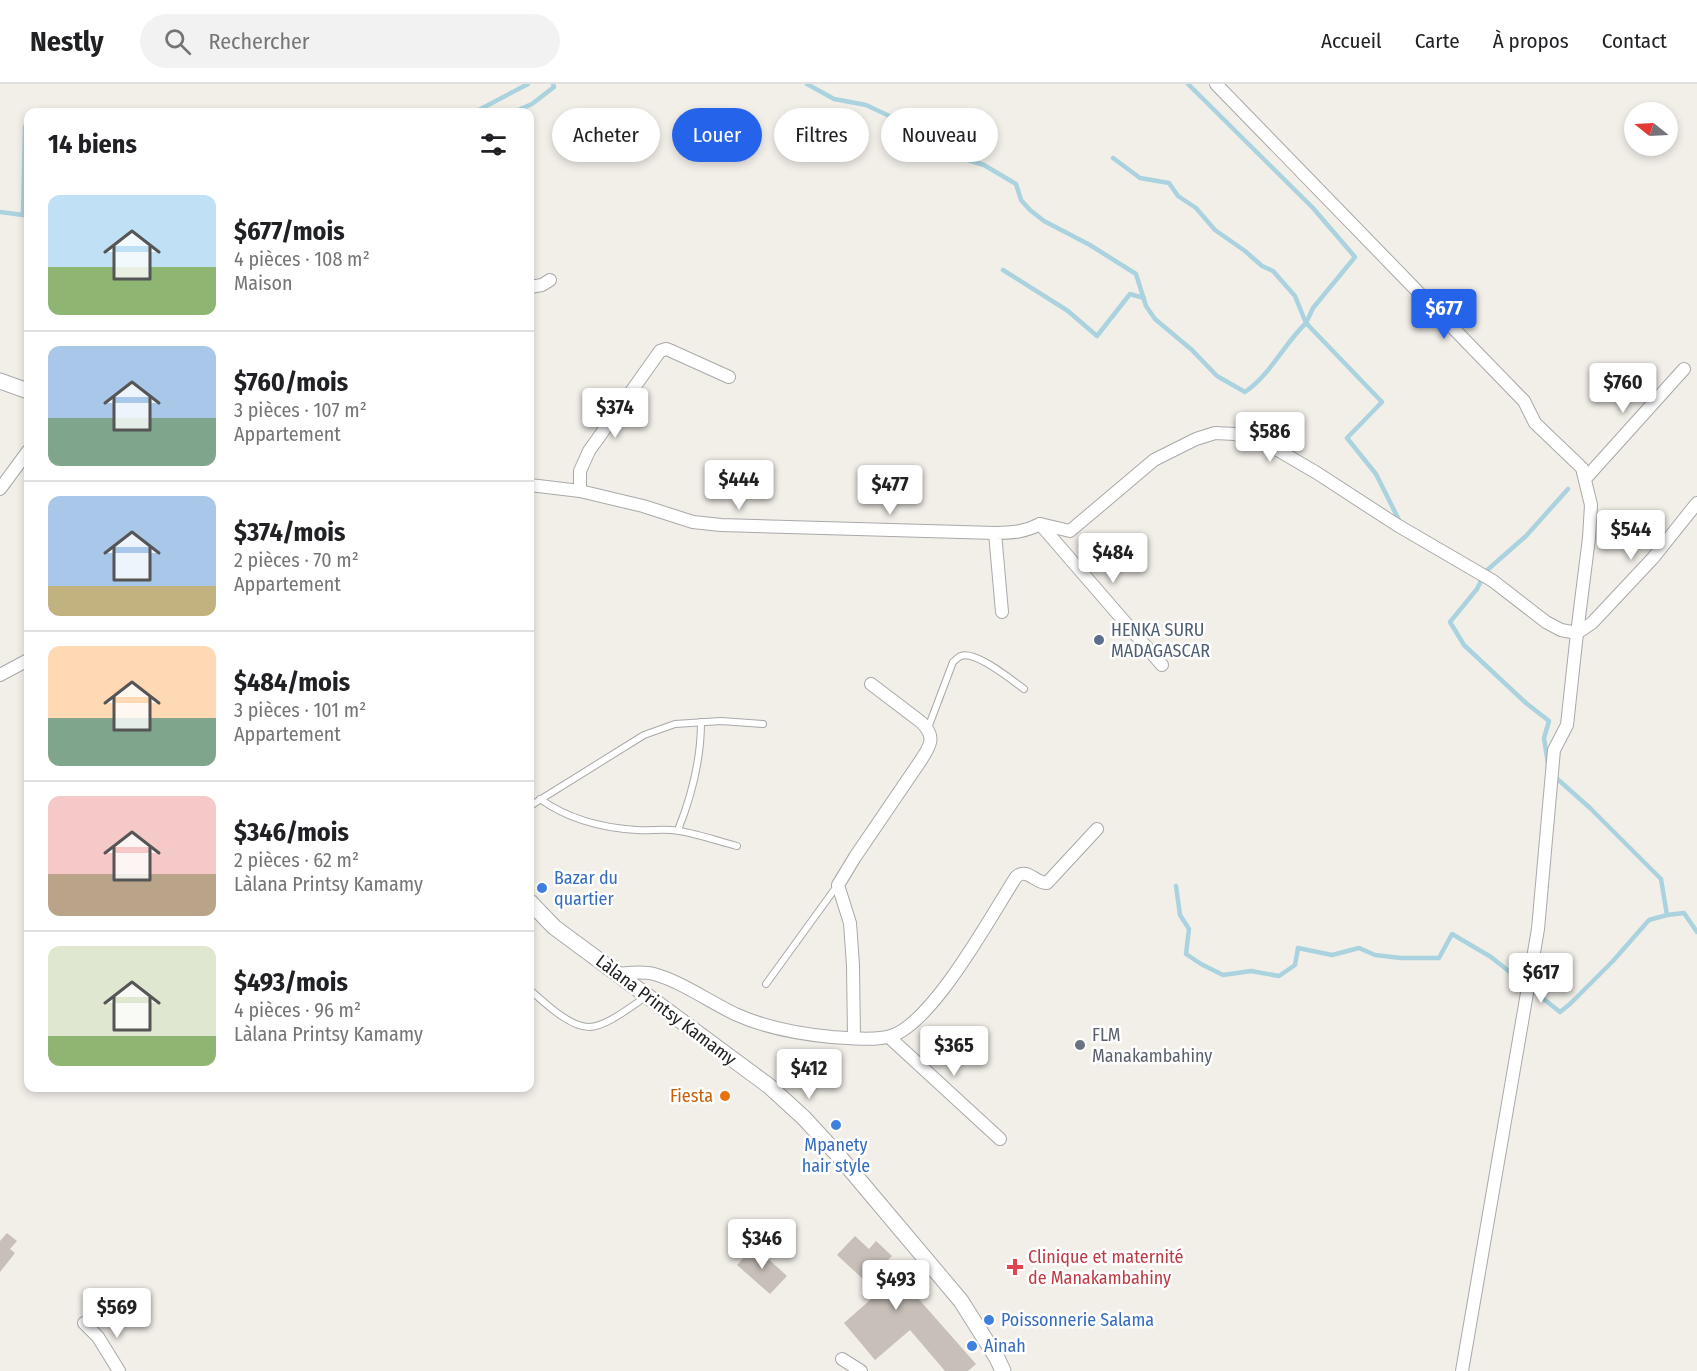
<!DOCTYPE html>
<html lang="fr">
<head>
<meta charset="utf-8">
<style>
  body { margin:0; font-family:"Fira Sans Condensed",sans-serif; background:#f2f2f2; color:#202124; height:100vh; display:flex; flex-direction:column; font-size:22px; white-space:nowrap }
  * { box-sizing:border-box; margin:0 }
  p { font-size:20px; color:#757577 }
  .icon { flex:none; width:33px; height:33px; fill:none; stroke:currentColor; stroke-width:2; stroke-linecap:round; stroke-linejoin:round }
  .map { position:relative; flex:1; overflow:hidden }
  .sheet { position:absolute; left:24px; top:24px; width:510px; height:984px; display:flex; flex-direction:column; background:#fff; border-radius:12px; box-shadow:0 3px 9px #0003 }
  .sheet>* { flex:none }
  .hud { position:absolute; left:552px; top:24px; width:570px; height:54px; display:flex; gap:12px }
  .needle { width:39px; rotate:288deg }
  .controls { position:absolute; left:1624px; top:18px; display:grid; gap:12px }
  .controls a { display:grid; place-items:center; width:54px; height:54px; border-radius:50%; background:#fff; box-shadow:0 3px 9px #0003; font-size:30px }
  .price { position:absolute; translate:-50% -51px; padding:0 14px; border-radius:6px; background:#fff; color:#222; font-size:20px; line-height:39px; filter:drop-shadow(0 2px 3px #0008) }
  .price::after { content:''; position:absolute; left:50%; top:36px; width:18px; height:14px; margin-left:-9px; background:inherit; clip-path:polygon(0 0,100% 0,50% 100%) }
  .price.active { background:#2563eb; color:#fff }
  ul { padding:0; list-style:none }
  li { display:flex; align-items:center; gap:18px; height:150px; padding:0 24px }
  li+li { border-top:2px solid #e0e0e0 }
  li span { display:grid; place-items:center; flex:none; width:168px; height:120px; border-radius:12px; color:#555 }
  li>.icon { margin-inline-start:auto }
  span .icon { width:72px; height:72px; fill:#fffc; stroke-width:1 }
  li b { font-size:26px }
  h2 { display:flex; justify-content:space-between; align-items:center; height:72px; padding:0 24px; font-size:26px }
  .pill { padding:0 21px; border-radius:27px; background:#fff; box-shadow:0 3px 9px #0003; font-size:21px; line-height:54px }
  .pill.active { background:#2563eb; color:#fff }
  header { display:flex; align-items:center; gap:36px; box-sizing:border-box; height:84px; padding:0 30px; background:#fff; border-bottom:2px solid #e0e0e0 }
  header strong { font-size:28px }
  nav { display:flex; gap:33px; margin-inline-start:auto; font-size:21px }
  .search { width:420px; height:54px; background:#f2f2f2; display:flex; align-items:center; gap:15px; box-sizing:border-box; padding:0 21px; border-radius:33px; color:#757577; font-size:22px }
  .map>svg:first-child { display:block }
</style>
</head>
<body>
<header>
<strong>Nestly</strong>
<div class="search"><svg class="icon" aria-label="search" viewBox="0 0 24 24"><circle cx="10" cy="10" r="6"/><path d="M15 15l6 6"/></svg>Rechercher</div>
<nav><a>Accueil</a><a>Carte</a><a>À propos</a><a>Contact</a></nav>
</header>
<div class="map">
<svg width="1697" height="1287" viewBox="0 0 1697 1287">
  <rect width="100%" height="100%" fill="#f2efe9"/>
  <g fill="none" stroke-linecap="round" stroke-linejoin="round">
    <g stroke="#aad3df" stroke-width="4.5">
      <path d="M807,0L834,15L866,21L898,36L941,54L958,73L984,81L1016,100L1021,116L1030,126L1044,137L1090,161L1136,190L1146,222L1155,235L1192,266L1217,292L1245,308C1271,290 1284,260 1306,239L1382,318L1347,354L1376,390L1400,438L1403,439"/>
      <polyline points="1188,0 1313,124 1355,173 1313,224 1306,239"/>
      <polyline points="475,28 528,0"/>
      <polyline points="514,28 532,20 554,3 553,0"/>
      <polyline points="1113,74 1140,94 1169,99 1178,112 1196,124 1215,146 1245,167 1262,182 1273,187 1295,212 1306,239"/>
      <polyline points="0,128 23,131 28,129"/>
      <polyline points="23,131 25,43 28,38"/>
      <polyline points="1003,186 1068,227 1097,252 1130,210 1144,214"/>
      <polyline points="1485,488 1526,452 1568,405"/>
      <polyline points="1483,493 1477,505 1450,538 1464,561 1526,619 1549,637 1544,654 1548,680"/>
      <polyline points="1554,692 1590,724 1661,795 1667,831 1684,829 1697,848"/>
      <polyline points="1176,802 1180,831 1189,845 1186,870 1201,880 1223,891 1251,887 1279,892 1295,881 1298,864 1332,871 1359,864 1375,871 1401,874 1439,874 1452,850 1491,873 1560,928 1570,920 1613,877 1649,836 1667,831"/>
    </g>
  </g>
  <g fill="#c7bfb8">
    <polygon points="7,1149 17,1157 10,1165 15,1169 0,1188 0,1157"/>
    <polygon points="855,1152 869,1165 876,1157 892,1172 886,1178 976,1280 968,1287 945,1287 910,1246 875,1276 844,1239 878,1209 837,1171"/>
    <polygon points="754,1162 787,1192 770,1210 737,1181"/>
  </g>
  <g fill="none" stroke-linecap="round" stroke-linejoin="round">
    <defs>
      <g id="service">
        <path d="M928,644L953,578C955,577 959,572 961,572C975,566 1012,596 1024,605"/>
        <path d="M540,715C568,735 603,744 637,746C650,747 665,744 679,747C698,750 718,757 737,762"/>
        <polyline points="530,722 644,651 675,640 721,637 763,640"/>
        <path d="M678,746C692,711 701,677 701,638"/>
        <polyline points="766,900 837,802"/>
        <path d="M530,906C544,918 569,943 589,943C606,943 633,921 647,912"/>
      </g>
      <g id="minor">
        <polyline points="1216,0 1524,317 1535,339 1582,384 1591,421 1589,454 1577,549 1567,641 1554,666 1538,845 1462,1287"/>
        <polyline points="530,203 542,201 550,196"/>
        <polyline points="729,293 669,266 666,265 660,267 589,367 580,387 580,407 643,422 693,438 721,441 995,449"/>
        <polyline points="1585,395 1684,285"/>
        <polyline points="530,401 580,407"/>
        <polyline points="0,405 28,367"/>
        <polyline points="1040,440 1162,581"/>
        <path d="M1002,528L995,449C1012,449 1025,448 1040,440L1070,447L1154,376L1196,355L1215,349L1235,350L1276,365L1317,389L1397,441L1493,497L1546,538L1561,546L1577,549L1592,539L1653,474L1697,419"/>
        <polyline points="0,591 28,576"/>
        <path d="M617,890C629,889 642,887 654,890C680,897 710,918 735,930C766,944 799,950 832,953C848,954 876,957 891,952C933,939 991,832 1016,793C1027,783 1035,799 1047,799L1097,745"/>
        <polyline points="889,953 1000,1055"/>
        <path d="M854,954L853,881L850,839L838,801L855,773L921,676C931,661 936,652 921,638L871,600"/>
        <polyline points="84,1239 98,1253 119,1287"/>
        <polyline points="842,1275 861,1287"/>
      </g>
      <g id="tertiary">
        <polyline points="0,297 28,307"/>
        <polyline points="530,818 554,843 769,1002 804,1034 838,1071 961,1217 997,1274 1003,1287"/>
      </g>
    </defs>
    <use href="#service" stroke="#a9a9a9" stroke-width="8"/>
    <use href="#minor" stroke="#a9a9a9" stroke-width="14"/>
    <use href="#tertiary" stroke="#a9a9a9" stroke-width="17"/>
    <use href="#service" stroke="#fff" stroke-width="6"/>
    <use href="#minor" stroke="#fff" stroke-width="12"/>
    <use href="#tertiary" stroke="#fff" stroke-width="15"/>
  </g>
  <circle fill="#5c6f8a" stroke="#fff" stroke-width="2" cx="1099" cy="556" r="6"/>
  <g fill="#3f7fe0" stroke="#fff" stroke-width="2">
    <circle cx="542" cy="804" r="6"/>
    <circle cx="836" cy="1041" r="6"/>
    <circle cx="989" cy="1236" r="6"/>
    <circle cx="972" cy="1262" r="6"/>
  </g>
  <circle fill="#6b7280" stroke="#fff" stroke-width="2" cx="1080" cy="961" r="6"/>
  <circle fill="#e8710a" stroke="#fff" stroke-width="2" cx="725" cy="1012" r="6"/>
  <path fill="#e0444e" stroke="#fff" stroke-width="2" d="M1012 1174h6v6h6v6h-6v6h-6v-6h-6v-6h6z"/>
  <g text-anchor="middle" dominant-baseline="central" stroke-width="5" stroke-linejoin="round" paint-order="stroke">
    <g font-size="18" fill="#4e5e75" stroke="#fff" text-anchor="start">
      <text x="1111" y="546">HENKA SURU<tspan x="1111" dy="21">MADAGASCAR</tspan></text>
    </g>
    <g font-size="18" fill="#366cbe" stroke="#fff" text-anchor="start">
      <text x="554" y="794">Bazar du<tspan x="554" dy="21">quartier</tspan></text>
      <text x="836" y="1061" text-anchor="middle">Mpanety<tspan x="836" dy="21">hair style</tspan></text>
      <text x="1001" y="1236">Poissonnerie Salama</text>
      <text x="984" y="1262">Ainah</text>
    </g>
    <g font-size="18" fill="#222" stroke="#fff">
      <text transform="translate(666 926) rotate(37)">Làlana Printsy Kamamy</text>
    </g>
    <g font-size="18" fill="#5b616d" stroke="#fff" text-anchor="start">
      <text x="1092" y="951">FLM<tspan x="1092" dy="21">Manakambahiny</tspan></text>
    </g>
    <g font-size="18" fill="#c56008" stroke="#fff" text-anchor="end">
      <text x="713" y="1012">Fiesta</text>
    </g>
    <g font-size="18" fill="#be3a42" stroke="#fff" text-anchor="start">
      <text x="1028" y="1173">Clinique et maternité<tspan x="1028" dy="21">de Manakambahiny</tspan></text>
    </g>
  </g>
</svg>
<div class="controls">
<a><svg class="needle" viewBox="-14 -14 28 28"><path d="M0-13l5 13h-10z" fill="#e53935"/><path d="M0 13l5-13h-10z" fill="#757577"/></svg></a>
</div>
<b class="price active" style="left:1444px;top:256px">$677</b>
<b class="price" style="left:1623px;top:330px">$760</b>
<b class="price" style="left:615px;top:355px">$374</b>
<b class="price" style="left:1270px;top:379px">$586</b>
<b class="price" style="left:739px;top:427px">$444</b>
<b class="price" style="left:890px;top:432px">$477</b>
<b class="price" style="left:1631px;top:477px">$544</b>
<b class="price" style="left:1113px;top:500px">$484</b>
<b class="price" style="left:1541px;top:920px">$617</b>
<b class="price" style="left:954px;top:993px">$365</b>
<b class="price" style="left:809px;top:1016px">$412</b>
<b class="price" style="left:762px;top:1186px">$346</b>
<b class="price" style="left:896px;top:1227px">$493</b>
<b class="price" style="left:117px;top:1255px">$569</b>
<div class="hud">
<a class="pill">Acheter</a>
<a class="pill active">Louer</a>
<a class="pill">Filtres</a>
<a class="pill">Nouveau</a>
</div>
<section class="sheet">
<h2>14 biens<svg class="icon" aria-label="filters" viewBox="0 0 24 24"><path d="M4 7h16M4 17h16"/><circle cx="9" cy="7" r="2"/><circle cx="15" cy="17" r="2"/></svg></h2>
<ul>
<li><span style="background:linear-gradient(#bfe0f5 60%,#8fb573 0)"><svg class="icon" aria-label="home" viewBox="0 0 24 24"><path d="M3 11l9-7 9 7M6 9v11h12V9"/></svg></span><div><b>$677/mois</b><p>4 pièces · 108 m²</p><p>Maison</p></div></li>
<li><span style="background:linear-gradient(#a9c7e8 60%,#7fa58c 0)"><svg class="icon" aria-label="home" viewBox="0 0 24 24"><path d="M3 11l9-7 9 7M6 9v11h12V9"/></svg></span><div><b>$760/mois</b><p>3 pièces · 107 m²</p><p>Appartement</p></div></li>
<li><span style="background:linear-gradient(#a9c7e8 75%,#c2b280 0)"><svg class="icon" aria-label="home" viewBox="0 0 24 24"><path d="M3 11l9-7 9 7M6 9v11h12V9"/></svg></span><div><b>$374/mois</b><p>2 pièces · 70 m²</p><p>Appartement</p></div></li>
<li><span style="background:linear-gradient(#ffd9b3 60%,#7fa58c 0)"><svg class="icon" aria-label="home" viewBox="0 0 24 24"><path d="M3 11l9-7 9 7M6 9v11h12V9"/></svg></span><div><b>$484/mois</b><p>3 pièces · 101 m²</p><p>Appartement</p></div></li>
<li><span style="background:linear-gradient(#f6c9c9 65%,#b9a48a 0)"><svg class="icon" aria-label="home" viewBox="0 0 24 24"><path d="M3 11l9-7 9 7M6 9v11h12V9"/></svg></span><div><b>$346/mois</b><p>2 pièces · 62 m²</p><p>Làlana Printsy Kamamy</p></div></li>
<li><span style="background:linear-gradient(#dfe7d0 75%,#8fb573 0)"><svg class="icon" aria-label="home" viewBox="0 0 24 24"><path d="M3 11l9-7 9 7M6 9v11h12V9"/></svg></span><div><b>$493/mois</b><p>4 pièces · 96 m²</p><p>Làlana Printsy Kamamy</p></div></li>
</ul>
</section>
</div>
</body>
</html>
